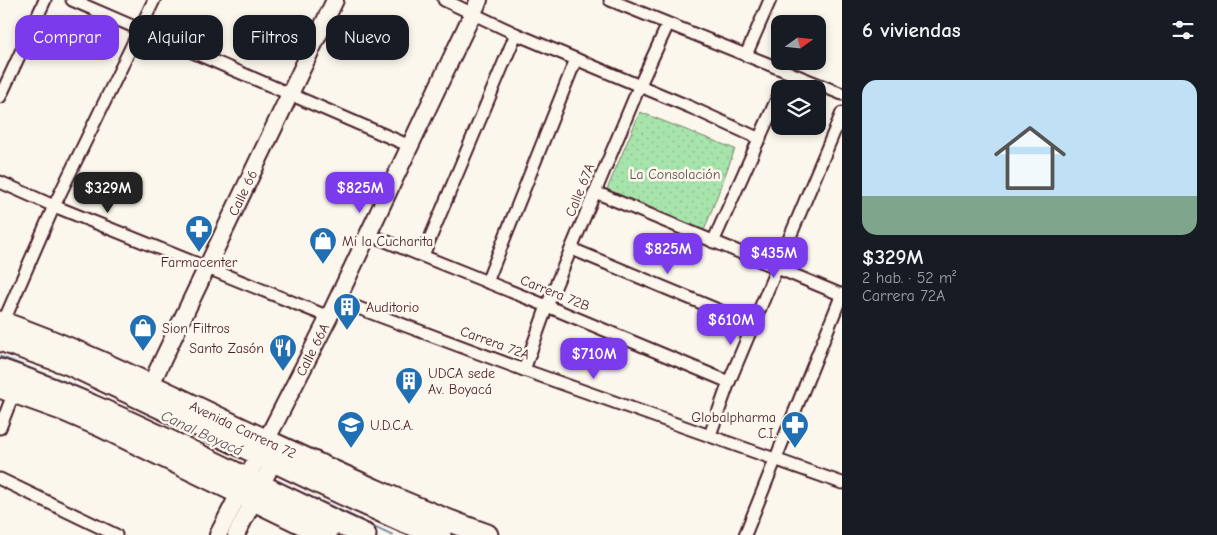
<!DOCTYPE html>
<html lang="es">
<head>
<meta charset="utf-8">
<style>
  body { margin:0; font-family:"Comic Neue",sans-serif; background:#242831; color:#f1f3f6; height:100vh; display:flex; flex-direction:column; font-size:19px; white-space:nowrap }
  * { box-sizing:border-box; margin:0 }
  p { font-size:16px; color:#9ea1a6 }
  .icon { flex:none; width:28px; height:28px; fill:none; stroke:currentColor; stroke-width:2; stroke-linecap:round; stroke-linejoin:round }
  .map { position:relative; flex:1; overflow:hidden }
  .details { display:flex; flex-direction:column; background:#171b24; width:375px }
  .details>* { flex:none }
  .hud { position:absolute; left:15px; top:15px; width:475px; height:45px; display:flex; gap:10px }
  .needle { width:32px; rotate:75deg }
  .controls { position:absolute; left:771px; top:15px; display:grid; gap:10px }
  .controls a { display:grid; place-items:center; width:55px; height:55px; border-radius:10px; background:#171b24; box-shadow:0 2px 8px #0003; font-size:25px }
  .price { position:absolute; translate:-50% -42px; padding:0 11px; border-radius:10px; background:#7c3aed; color:#fff; font-size:16px; line-height:32px; filter:drop-shadow(0 1px 2px #0008) }
  .price::after { content:''; position:absolute; left:50%; top:30px; width:15px; height:11px; margin-left:-8px; background:inherit; clip-path:polygon(0 0,100% 0,50% 100%) }
  .price.active { background:#222; color:#fff }
  ul { padding:0; list-style:none }
  li { display:grid; align-content:center; gap:10px; height:265px; padding:0 20px }
  li span { display:grid; place-items:center; height:155px; border-radius:15px; color:#555 }
  li>.icon { margin-inline-start:auto }
  span .icon { width:90px; height:90px; fill:#fffc; stroke-width:1 }
  li b { font-size:21px }
  h2 { display:flex; justify-content:space-between; align-items:center; height:60px; padding:0 20px; font-size:21px }
  .chip { padding:0 18px; border-radius:15px; background:#171b24; box-shadow:0 2px 8px #0003; font-size:18px; line-height:45px }
  .chip.active { background:#7c3aed; color:#fff }
  main { display:flex; flex:1; min-height:0 }
  .map>svg:first-child { display:block }
</style>
</head>
<body>
<main>
<div class="map">
<svg width="842" height="535" viewBox="0 0 842 535">
  <defs>
    <pattern id="grass-dots" width="8" height="8" patternUnits="userSpaceOnUse" patternTransform="scale(1.25)"><rect width="8" height="8" fill="#a7e4ab"/><path d="M2 2h.1M6 6h.1" fill="none" stroke="#91c393" stroke-width="1.8" stroke-linecap="round"/></pattern>
  </defs>
  <rect width="100%" height="100%" fill="#fbf7ec"/>
  <filter id="ink" filterUnits="userSpaceOnUse"><feTurbulence type="fractalNoise" baseFrequency=".02" numOctaves="2"/><feDisplacementMap in="SourceGraphic" scale="10" xChannelSelector="R" yChannelSelector="G"/><feConvolveMatrix kernelMatrix="1 2 1 2 8 2 1 2 1" color-interpolation-filters="sRGB"/></filter>
  <g filter="url(#ink)">
    <polygon fill="url(#grass-dots)" stroke="#78826b" points="640,112 735,149 702,236 605,194"/>
    <g fill="none" stroke-linecap="round" stroke-linejoin="round">
      <g stroke="#798fa7" stroke-width="3">
        <polyline points="0,357 67,383 95,395"/>
        <polyline points="234,461 246,466"/>
        <polyline points="270,478 392,535"/>
      </g>
      <defs>
        <g id="street">
          <polyline points="72,0 410,146"/>
          <polyline points="444,0 516,34 690,107 760,139"/>
          <polyline points="610,0 842,94"/>
          <polyline points="746,55 770,0"/>
          <polyline points="0,97 45,0"/>
          <polyline points="0,182 54,206 329,317"/>
          <polyline points="595,192 842,295"/>
          <polyline points="368,234 547,306 729,382"/>
          <polyline points="713,242 780,92"/>
          <polyline points="572,249 754,325"/>
          <polyline points="423,255 516,34"/>
          <polyline points="487,282 576,59"/>
          <polyline points="337,300 524,370 842,483"/>
          <polyline points="3,323 54,206 154,0"/>
          <polyline points="524,370 547,306 595,192 639,87 668,24"/>
          <polyline points="0,428 14,392"/>
          <polyline points="710,435 729,382 842,113"/>
          <polyline points="0,479 116,535"/>
          <polyline points="745,535 842,294"/>
        </g>
        <g id="secondary">
          <path id="s1" d="M151,384L335,0"/>
          <path id="s2" d="M218,535L329,317L479,0"/>
          <polyline points="236,535 278,452"/>
        </g>
        <g id="highway">
          <path id="s3" d="M0,322C87,352 167,394 250,433C328,469 406,506 487,535"/>
          <polyline points="0,340 69,364 343,494 403,521 440,535"/>
          <path d="M0,370C126,413 243,480 365,535"/>
          <polyline points="0,387 64,410 99,425 326,535"/>
        </g>
      </defs>
      <use href="#street" stroke="#4a1f2b" stroke-width="15"/>
      <use href="#secondary" stroke="#4a1f2b" stroke-width="20"/>
      <use href="#highway" stroke="#4a1f2b" stroke-width="25"/>
      <use href="#street" stroke="#fbf7ec" stroke-width="11"/>
      <use href="#secondary" stroke="#fbf7ec" stroke-width="16"/>
      <use href="#highway" stroke="#fbf7ec" stroke-width="21"/>
    </g>
  </g>
  <defs>
    <symbol id="pharmacy-pin" viewBox="-11 -11 22 30"><path d="M0 17L-7.5 6A9.5 9.5 0 1 1 7.5 6Z" fill="#1f6fb2" stroke="#fbf7ec"/><path d="M-2-6h4v4h4v4h-4v4h-4v-4h-4v-4h4Z" fill="#fff"/></symbol>
    <symbol id="shop-pin" viewBox="-11 -11 22 30"><path d="M0 17L-7.5 6A9.5 9.5 0 1 1 7.5 6Z" fill="#1f6fb2" stroke="#fbf7ec"/><path d="M-5-2.5h2.3a2.7 3.5 0 0 1 5.4 0H5L5.5 6h-11ZM-1.5-2.5h3a1.5 2.3 0 0 0-3 0Z" fill="#fff"/></symbol>
    <symbol id="building-pin" viewBox="-11 -11 22 30"><path d="M0 17L-7.5 6A9.5 9.5 0 1 1 7.5 6Z" fill="#1f6fb2" stroke="#fbf7ec"/><path d="M-4-6H4V6H1V3H-1V6H-4ZM-2.5-4.3h1.7v1.8h-1.7ZM.8-4.3h1.7v1.8H.8ZM-2.5-1h1.7V.8h-1.7ZM.8-1h1.7V.8H.8Z" fill="#fff"/></symbol>
    <symbol id="restaurant-pin" viewBox="-11 -11 22 30"><path d="M0 17L-7.5 6A9.5 9.5 0 1 1 7.5 6Z" fill="#1f6fb2" stroke="#fbf7ec"/><path d="M-5-6h1v4h1v-4h1v4h1v-4h1v5L-1.5 .5V6h-2V.5L-5-1ZM5-6V6H3V1.5H1.5Q1.5-4 5-6Z" fill="#fff"/></symbol>
    <symbol id="university-pin" viewBox="-11 -11 22 30"><path d="M0 17L-7.5 6A9.5 9.5 0 1 1 7.5 6Z" fill="#1f6fb2" stroke="#fbf7ec"/><path d="M0-5L7-2L0 1L-7-2ZM-4 1L0 2.5L4 1V4Q0 6-4 4Z" fill="#fff"/></symbol>
  </defs>
  <g fill-rule="evenodd">
    <use href="#pharmacy-pin" x="183" y="213" width="32" height="43"/>
    <use href="#shop-pin" x="307" y="225" width="32" height="43"/>
    <use href="#building-pin" x="331" y="291" width="32" height="43"/>
    <use href="#shop-pin" x="127" y="312" width="32" height="43"/>
    <use href="#restaurant-pin" x="267" y="332" width="32" height="43"/>
    <use href="#building-pin" x="393" y="365" width="32" height="43"/>
    <use href="#university-pin" x="335" y="409" width="32" height="43"/>
    <use href="#pharmacy-pin" x="779" y="409" width="32" height="43"/>
  </g>
  <g text-anchor="middle" dominant-baseline="central" stroke-width="5" stroke-linejoin="round" paint-order="stroke">
    <g font-size="14" fill="#61504b" stroke="#fbf7ec">
      <text x="675" y="174">La Consolación</text>
    </g>
    <g font-size="14" fill="#4a1f2b" stroke="#fbf7ec">
      <text transform="translate(580 190) rotate(-68)">Calle 67A</text>
      <text stroke="none"><textPath href="#s1" startOffset="212">Calle 66</textPath></text>
      <text transform="translate(555 293) rotate(22)">Carrera 72B</text>
      <text transform="translate(495 343) rotate(20)">Carrera 72A</text>
      <text stroke="none"><textPath href="#s2" startOffset="208">Calle 66A</textPath></text>
      <text stroke="none"><textPath href="#s3" startOffset="266">Avenida Carrera 72</textPath></text>
    </g>
    <g font-size="14" fill="#4a1f2b" stroke="#fbf7ec" text-anchor="start">
      <text x="342" y="241">Mi la Cucharita</text>
      <text x="199" y="262" text-anchor="middle">Farmacenter</text>
      <text x="366" y="307">Auditorio</text>
      <text x="162" y="328">Sion Filtros</text>
      <text x="264" y="348" text-anchor="end">Santo Zasón</text>
      <text x="428" y="373">UDCA sede<tspan x="428" dy="16">Av. Boyacá</tspan></text>
      <text x="776" y="417" text-anchor="end">Globalpharma<tspan x="776" dy="16">C.I.</tspan></text>
      <text x="370" y="425">U.D.C.A.</text>
    </g>
    <g font-size="15" font-style="italic" fill="#5e4e5f" stroke="#fbf7ec">
      <text transform="translate(202 433) rotate(25)">Canal Boyacá</text>
    </g>
  </g>
</svg>
<div class="controls">
<a><svg class="needle" viewBox="-14 -14 28 28"><path d="M0-13l5 13h-10z" fill="#e53935"/><path d="M0 13l5-13h-10z" fill="#9ea1a6"/></svg></a>
<a><svg class="icon" aria-label="layers" viewBox="0 0 24 24"><path d="M12 4l9 5-9 5-9-5zM3 14l9 5 9-5"/></svg></a>
</div>
<b class="price active" style="left:108px;top:214px">$329M</b>
<b class="price" style="left:360px;top:214px">$825M</b>
<b class="price" style="left:668px;top:275px">$825M</b>
<b class="price" style="left:774px;top:279px">$435M</b>
<b class="price" style="left:731px;top:346px">$610M</b>
<b class="price" style="left:594px;top:380px">$710M</b>
<div class="hud">
<a class="chip active">Comprar</a>
<a class="chip">Alquilar</a>
<a class="chip">Filtros</a>
<a class="chip">Nuevo</a>
</div>
</div>
<section class="details">
<h2>6 viviendas<svg class="icon" aria-label="filters" viewBox="0 0 24 24"><path d="M4 7h16M4 17h16"/><circle cx="9" cy="7" r="2"/><circle cx="15" cy="17" r="2"/></svg></h2>
<ul>
<li><span style="background:linear-gradient(#bfe0f5 75%,#7fa58c 0)"><svg class="icon" aria-label="home" viewBox="0 0 24 24"><path d="M3 11l9-7 9 7M6 9v11h12V9"/></svg></span><div><b>$329M</b><p>2 hab. · 52 m²</p><p>Carrera 72A</p></div></li>
</ul>
</section>
</main>
</body>
</html>
